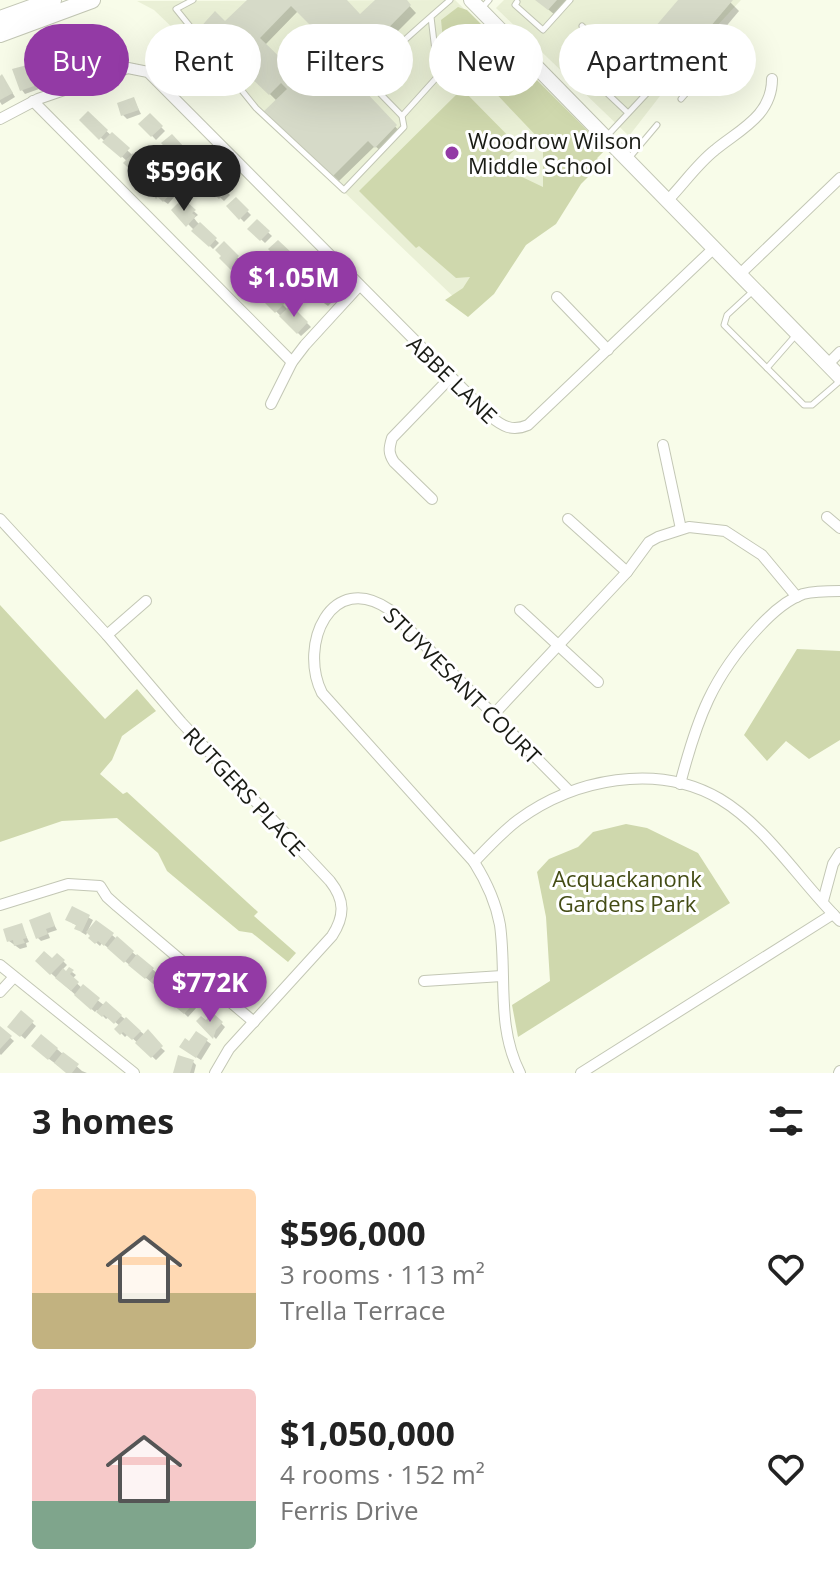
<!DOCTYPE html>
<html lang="en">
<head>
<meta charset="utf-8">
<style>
  body { margin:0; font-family:"Open Sans",sans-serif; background:#f6f6f6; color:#222; height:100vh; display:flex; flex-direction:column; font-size:30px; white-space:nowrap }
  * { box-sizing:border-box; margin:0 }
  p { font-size:26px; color:#767676 }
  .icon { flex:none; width:44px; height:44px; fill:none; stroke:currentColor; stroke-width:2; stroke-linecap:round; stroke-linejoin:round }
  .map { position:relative; height:1073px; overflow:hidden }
  .sheet { display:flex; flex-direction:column; background:#fff; flex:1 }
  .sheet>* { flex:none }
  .banner { position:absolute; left:24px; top:24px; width:792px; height:72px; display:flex; gap:16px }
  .price { position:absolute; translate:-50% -68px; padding:0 18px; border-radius:28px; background:#933aa5; color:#fff; font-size:26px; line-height:52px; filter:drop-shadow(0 2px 4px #0008) }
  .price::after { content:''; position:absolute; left:50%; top:48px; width:24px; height:18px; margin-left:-12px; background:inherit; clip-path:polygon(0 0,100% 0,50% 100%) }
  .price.on { background:#222; color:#fff }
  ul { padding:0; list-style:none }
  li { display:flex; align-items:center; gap:24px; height:200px; padding:0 32px }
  li span { display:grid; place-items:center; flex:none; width:224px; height:160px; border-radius:8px; color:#555 }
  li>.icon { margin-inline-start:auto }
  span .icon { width:96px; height:96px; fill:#fffc; stroke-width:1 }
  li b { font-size:34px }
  h2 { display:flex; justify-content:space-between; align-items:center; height:96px; padding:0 32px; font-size:34px }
  .pill { padding:0 28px; border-radius:36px; background:#fff; box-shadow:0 8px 32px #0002; font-size:28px; line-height:72px }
  .pill.on { background:#933aa5; color:#fff }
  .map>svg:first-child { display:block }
</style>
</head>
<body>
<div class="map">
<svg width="840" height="1073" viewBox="0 0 840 1073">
  <rect width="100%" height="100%" fill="#f8fce9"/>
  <g fill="#eaf0d6">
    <polygon points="455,0 606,149 461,304 154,10 137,1"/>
    <polygon points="504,0 741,0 701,43 629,136 496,8"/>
  </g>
  <g fill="#cfd8ad">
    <polygon points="458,7 467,10 606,149 597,158 601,164 581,184 556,224 526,245 494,294 468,317 445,300 463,288 470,277 456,278 419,246 416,248 359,191 462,89 518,146 499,166 543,187 543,143 468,64 447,79 441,20"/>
    <polygon points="0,605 105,719 137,689 156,711 122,736 112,760 100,774 123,794 127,792 258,912 254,916 296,953 288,962 252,933 239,931 167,871 158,853 117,818 62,821 0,842"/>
    <polygon points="797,649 840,651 840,740 809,759 786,741 767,761 744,735"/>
    <polygon points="626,824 647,828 698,853 730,903 518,1037 512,1005 550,981 546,917 537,872 549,859 578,847 593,832"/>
  </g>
  <g fill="#0003" fill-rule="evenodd">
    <path d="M250,0H345L361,16L377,0H404L416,13L351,78L401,133L382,152L375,146L339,181L266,112L277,101L236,61L233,63L199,31L225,24ZM298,11L334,46L300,80L265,45Z"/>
    <polygon points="537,0 568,0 555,15"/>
    <polygon points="680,0 728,0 739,11 697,61 666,35"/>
    <polygon points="589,37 613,63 590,84 565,59"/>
    <polygon points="27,67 39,89 25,94 22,90"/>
    <polygon points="0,78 5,81 15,97 2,105 0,102"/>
    <polygon points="134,100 141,114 127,119 123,115"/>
    <polygon points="88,114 155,176 148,184 126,163 128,162 81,120"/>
    <polygon points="150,116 165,131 156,140 141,124"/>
    <polygon points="172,137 187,153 179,160 164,143"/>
    <polygon points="193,158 208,175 201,181 186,164"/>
    <polygon points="213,179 230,195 224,201 207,185"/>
    <polygon points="158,180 175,196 168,204 155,195"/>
    <polygon points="236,200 251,215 244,222 229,206"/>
    <polygon points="186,204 198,215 194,218 197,222 219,243 213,249 174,210"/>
    <polygon points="257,222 272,236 265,243 250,229"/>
    <polygon points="278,242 315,278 308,286 271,249"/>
    <polygon points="224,244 241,261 238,265 243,270 246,267 288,310 291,307 311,327 301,336 222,258"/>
    <polygon points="320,282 336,298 328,306 313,295"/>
    <polygon points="73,909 93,920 88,930 112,935 197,1007 188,1017 176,1005 179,1002 172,995 170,997 102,943 100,946 91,938 92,936 88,931 86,935 81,932 78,926 72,923"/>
    <polygon points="49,915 57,930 48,933 50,938 41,941 37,937"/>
    <polygon points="21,925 29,942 26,943 27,947 20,949 9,941"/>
    <polygon points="57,955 67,965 62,970 66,973 72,972 76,975 72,979 82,988 105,1006 106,1004 165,1051 156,1060 128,1034 125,1037 117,1029 120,1026 109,1017 106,1019 97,1010 95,1012 37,961 52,961"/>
    <polygon points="21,1013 36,1026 25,1039 10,1026"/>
    <polygon points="213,1015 225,1027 216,1039 199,1021 206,1023"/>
    <polygon points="0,1029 14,1041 1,1055 0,1054"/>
    <polygon points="197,1034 211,1044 201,1060 185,1050"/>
    <polygon points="57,1049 82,1071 87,1073 68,1073 37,1050"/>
    <polygon points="193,1062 196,1065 194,1073 175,1073"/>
  </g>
  <g fill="#d6dac8" fill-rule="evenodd">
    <path d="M247,0H347L360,14L375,0H407L411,5L346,71L397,125L375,148L368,141L332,177L263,112L287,89L281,83L269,95L228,56L226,59L197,31L215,11L225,21ZM291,6L325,40L333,32L339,38L292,85L285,79L293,70L260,38Z"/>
    <polygon points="535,0 557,0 548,10"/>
    <polygon points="678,0 733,0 687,54 655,27"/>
    <polygon points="589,34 609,56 583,80 562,59 566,55 562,49 571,44 573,46"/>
    <polygon points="27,65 37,85 20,91 12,69"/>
    <polygon points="2,74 13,93 0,100 0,76"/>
    <polygon points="134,97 139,110 121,116 117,103"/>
    <polygon points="88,111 108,130 99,140 79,120"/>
    <polygon points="150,113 163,126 151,137 138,124"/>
    <polygon points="112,132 130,148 121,158 102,142"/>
    <polygon points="172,134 185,148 174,157 161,143"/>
    <polygon points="133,153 153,171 143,182 123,163"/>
    <polygon points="193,155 206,170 196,179 183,164"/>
    <polygon points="213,176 228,190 219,199 204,185"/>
    <polygon points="158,177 173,191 163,202 158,197 156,199 148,188"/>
    <polygon points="236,197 249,210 239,220 226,206"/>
    <polygon points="186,201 196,210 192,213 196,216 186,227 171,210 179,202 182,204"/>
    <polygon points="257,219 270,231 260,241 247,229"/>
    <polygon points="200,222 217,238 209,247 191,231"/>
    <polygon points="278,240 293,254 283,264 268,249"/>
    <polygon points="224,241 239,256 235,260 238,262 231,270 219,258 221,256 215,250"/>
    <polygon points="297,258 313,273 303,283 287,269"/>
    <polygon points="246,265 263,281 252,292 235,276"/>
    <polygon points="320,279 334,293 324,303 307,292"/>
    <polygon points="267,285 285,303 275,313 257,295"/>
    <polygon points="291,305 308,322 297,334 279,316"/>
    <polygon points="72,906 90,915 82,932 74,929 76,925 65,920"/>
    <polygon points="50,912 55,926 46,929 48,934 36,939 29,920"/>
    <polygon points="96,920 114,933 104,946 98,941 95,944 88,938 90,936 86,932"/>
    <polygon points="22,923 27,938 23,939 25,943 14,946 13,940 7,942 3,929"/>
    <polygon points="117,936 134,951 124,963 107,948"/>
    <polygon points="44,951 52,958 57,953 65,960 50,975 35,961"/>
    <polygon points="137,954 154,968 145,979 128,965"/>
    <polygon points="69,967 74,970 70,974 79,982 71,991 55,978 63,968 66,971"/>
    <polygon points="159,971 175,985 166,995 150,981"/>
    <polygon points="83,984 100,998 91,1010 74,995"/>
    <polygon points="179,987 195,1002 184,1014 173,1005 177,1002 170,996"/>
    <polygon points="106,1001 122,1015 114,1024 104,1015 102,1017 96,1012"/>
    <polygon points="21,1010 34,1021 20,1037 7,1027"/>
    <polygon points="213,1013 223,1022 216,1030 213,1039 196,1021 201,1016 206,1020"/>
    <polygon points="126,1017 141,1031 132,1040 123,1032 120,1035 114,1029"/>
    <polygon points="0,1026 12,1036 0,1049"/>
    <polygon points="148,1029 163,1046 151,1058 135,1043"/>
    <polygon points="196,1031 208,1039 196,1058 179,1047 185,1038 189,1041"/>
    <polygon points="41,1034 58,1048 48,1060 31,1046"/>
    <polygon points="63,1052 79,1064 72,1073 66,1073 54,1063"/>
    <polygon points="178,1055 194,1060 190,1073 173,1073"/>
  </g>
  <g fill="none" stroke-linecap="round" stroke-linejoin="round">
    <defs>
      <g id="service">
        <polyline points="193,0 176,9 256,108 344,190 404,127 402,116"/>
        <polyline points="517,2 515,5 543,30 570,0"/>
        <polyline points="481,9 489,0"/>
        <path d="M431,17L438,76L402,116L365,78C392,50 421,25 450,0"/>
        <polyline points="582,26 648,92 606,137"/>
        <polyline points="625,33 666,67"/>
        <polyline points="592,79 628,113"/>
        <polyline points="681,99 712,63"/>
        <polyline points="630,157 657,125"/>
        <polyline points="753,291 727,315 724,325 804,405 812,405 840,381"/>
        <polyline points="767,368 795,336"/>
      </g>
      <g id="minor">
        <polyline points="33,101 292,362"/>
        <path d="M0,119L38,99L128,68L148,72L490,416C502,426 512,432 528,425L713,249"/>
        <path d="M667,201C683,185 697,164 715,150C739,130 772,116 772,79"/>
        <polyline points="739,275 840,178"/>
        <polyline points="557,297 608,350"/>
        <polyline points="828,364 840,352"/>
        <polyline points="271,404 292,362 305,345 359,286"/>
        <polyline points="663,445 681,529"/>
        <path d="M432,499L394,462C388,453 389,448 392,438L451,377"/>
        <polyline points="827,517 840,528"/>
        <path d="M0,519L107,635L181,722L330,881C345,900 345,916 332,936L229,1049L215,1073"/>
        <polyline points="568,519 627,572"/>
        <polyline points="520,610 598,682"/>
        <polyline points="107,635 146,601"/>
        <polyline points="494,714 627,572 649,542 658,537 689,527 725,531 762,555 797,597"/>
        <path d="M680,784C697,719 712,677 759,627C771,614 786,600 803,594C815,591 828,591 840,591"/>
        <path d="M474,862C488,847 502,832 518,820C574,779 657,762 720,799C767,827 801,883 840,921"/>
        <polyline points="823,901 833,864 840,853"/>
        <polyline points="0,905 68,884 100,886 107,897 117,906 254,1022"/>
        <polyline points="0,965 134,1073"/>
        <polyline points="424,981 502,976"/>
        <polyline points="0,992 14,977"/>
        <path d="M520,1073C496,1026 507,976 500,925C496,903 486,881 474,862L322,693C298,645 331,569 390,610L569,791"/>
        <polyline points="581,1073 833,914"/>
        <polyline points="839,1073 840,1071"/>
      </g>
      <polyline id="secondary" points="471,0 840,377"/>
      <g id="trunk">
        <polyline points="0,19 53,0"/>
        <polyline points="0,34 92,0"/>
      </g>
    </defs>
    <use href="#service" stroke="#c3c7b5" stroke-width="7"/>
    <use href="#minor" stroke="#c3c7b5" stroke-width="12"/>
    <use href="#secondary" stroke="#c3c7b5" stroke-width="16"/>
    <use href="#trunk" stroke="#c3c7b5" stroke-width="18"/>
    <use href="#service" stroke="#fff" stroke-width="5"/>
    <use href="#minor" stroke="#fff" stroke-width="10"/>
    <use href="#secondary" stroke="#fff" stroke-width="14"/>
    <use href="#trunk" stroke="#fff" stroke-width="16"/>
  </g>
  <circle fill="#933aa5" stroke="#fff" stroke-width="3" cx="452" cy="153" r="8"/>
  <g text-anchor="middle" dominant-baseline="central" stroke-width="6" stroke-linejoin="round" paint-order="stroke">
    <g font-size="22" fill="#191b14" stroke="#fff" text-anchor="start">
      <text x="468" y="140">Woodrow Wilson<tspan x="468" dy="25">Middle School</tspan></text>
    </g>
    <g font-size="22" fill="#191b14" stroke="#fff">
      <text transform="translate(453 379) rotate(44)">ABBE LANE</text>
      <text transform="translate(463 685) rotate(45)">STUYVESANT COURT</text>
      <text transform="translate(245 791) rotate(47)">RUTGERS PLACE</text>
    </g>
    <g font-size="22" fill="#444c15" stroke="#fff">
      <text x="627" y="878">Acquackanonk<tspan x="627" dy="25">Gardens Park</tspan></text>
    </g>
  </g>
</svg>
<b class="price on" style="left:184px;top:213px">$596K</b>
<b class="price" style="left:294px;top:319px">$1.05M</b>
<b class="price" style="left:210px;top:1024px">$772K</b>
<div class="banner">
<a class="pill on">Buy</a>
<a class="pill">Rent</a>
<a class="pill">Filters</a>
<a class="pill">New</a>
<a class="pill">Apartment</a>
</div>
</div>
<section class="sheet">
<h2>3 homes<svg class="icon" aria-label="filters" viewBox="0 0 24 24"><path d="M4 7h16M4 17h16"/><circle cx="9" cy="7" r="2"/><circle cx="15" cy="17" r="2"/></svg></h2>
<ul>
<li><span style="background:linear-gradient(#ffd9b3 65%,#c2b280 0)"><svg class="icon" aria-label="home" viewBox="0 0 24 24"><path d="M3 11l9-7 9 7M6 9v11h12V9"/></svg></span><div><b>$596,000</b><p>3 rooms · 113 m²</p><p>Trella Terrace</p></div><svg class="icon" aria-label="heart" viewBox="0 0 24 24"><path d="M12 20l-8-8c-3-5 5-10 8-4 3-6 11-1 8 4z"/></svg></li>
<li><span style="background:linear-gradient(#f6c9c9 70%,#7fa58c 0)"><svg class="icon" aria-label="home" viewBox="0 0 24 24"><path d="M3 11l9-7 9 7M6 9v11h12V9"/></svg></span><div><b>$1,050,000</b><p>4 rooms · 152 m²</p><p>Ferris Drive</p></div><svg class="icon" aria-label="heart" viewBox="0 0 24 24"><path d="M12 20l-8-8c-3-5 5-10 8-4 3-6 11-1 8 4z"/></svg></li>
</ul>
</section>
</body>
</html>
